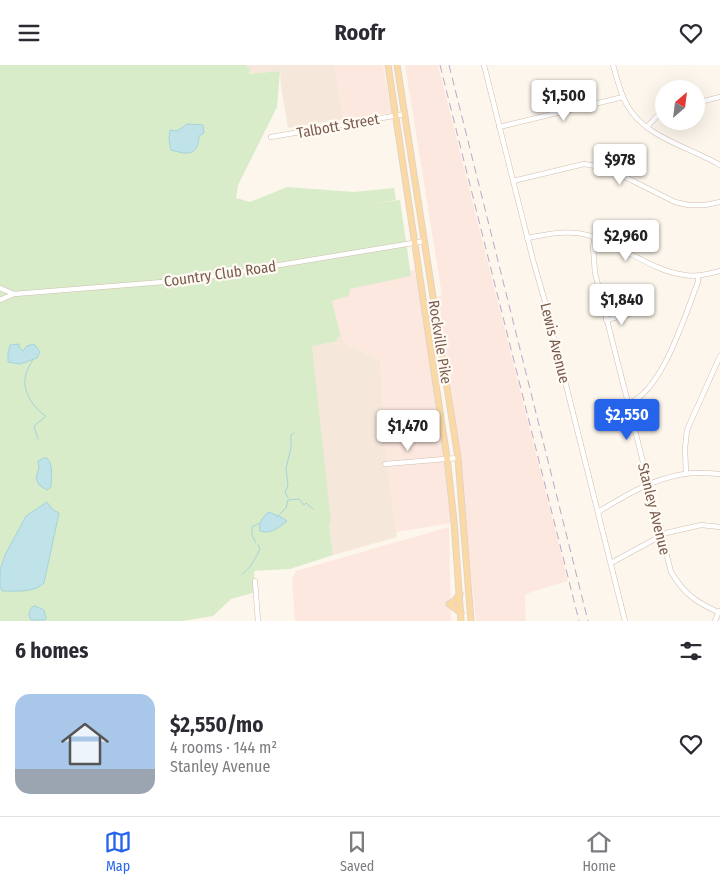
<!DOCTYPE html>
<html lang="en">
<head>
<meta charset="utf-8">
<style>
  body { margin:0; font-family:"Fira Sans Condensed",sans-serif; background:#f2f2f3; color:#2b2b33; height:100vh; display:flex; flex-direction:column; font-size:19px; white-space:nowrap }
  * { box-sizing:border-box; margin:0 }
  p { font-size:16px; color:#7c7c81 }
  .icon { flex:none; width:28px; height:28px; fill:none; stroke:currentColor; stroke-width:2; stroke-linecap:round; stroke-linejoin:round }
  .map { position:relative; height:556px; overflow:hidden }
  .sheet { display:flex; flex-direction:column; background:#fff; flex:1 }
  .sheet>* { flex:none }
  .needle { width:32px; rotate:28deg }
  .controls { position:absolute; left:655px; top:15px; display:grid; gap:10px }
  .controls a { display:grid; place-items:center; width:50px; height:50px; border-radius:50%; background:#fff; box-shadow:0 5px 20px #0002; font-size:25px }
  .price { position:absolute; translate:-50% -42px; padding:0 11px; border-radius:5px; background:#fff; color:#222; font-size:16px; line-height:32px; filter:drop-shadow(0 1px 2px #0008) }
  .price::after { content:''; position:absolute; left:50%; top:30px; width:15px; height:11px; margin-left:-8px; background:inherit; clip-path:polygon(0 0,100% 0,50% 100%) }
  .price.current { background:#2563eb; color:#fff }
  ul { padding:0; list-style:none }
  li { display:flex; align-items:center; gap:15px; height:125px; padding:0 15px }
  li span { display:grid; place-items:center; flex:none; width:140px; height:100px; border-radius:15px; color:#555 }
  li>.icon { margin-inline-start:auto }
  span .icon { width:60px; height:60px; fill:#fffc; stroke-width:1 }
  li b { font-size:21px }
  h2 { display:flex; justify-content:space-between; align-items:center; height:60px; padding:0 15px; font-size:21px }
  header { display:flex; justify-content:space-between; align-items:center; height:65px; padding:0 15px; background:#fff; font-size:22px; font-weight:700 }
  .menu { display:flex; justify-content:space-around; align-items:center; height:70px; border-top:1px solid #e1e1e2; background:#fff; font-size:14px; color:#7c7c81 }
  .menu a { display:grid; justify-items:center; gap:2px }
  .menu .current { color:#2563eb }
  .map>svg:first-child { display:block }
</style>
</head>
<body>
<header><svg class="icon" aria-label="menu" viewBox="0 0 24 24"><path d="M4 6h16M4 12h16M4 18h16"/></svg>Roofr<svg class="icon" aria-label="heart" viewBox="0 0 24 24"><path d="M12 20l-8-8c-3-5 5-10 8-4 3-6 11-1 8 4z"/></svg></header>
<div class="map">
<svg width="720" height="556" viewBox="0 0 720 556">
  <rect width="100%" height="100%" fill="#fdf6ec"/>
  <g fill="#f5e8da">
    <polygon points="247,0 334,0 344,54 288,63 281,21 280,6 248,9 249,4"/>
    <polygon points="309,272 341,272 346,279 380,295 386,387 397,472 333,490 313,335"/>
  </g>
  <g fill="#fde8e0">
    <polygon points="334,0 383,0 392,48 344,54"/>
    <polygon points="405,0 438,0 568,516 531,527 525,530 526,556 476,556 454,342 438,231 442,230"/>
    <polygon points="418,204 438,333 452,458 396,467 386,387 380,295 346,279 341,272 330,228 346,221"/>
    <polygon points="449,462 451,556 295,556 292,514 296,506"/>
  </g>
  <polygon fill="#d8ecc9" points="0,0 246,0 250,4 249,9 280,6 277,42 238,120 236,133 250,137 287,122 354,127 394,123 396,135 372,139 400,135 411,211 350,224 349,231 334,235 332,236 341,272 337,272 337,276 312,281 331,458 329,459 333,490 290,504 254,506 256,527 231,534 213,551 183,556 0,556"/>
  <g fill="#bfe3e8" stroke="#a5d3da">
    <path d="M187,59L203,60L204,68L199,71C198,91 188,90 171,85L169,74L170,65L177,66Z"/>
    <polygon points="19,279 19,282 23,286 27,281 34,279 40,287 37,293 20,299 8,297 8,289 10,280"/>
    <path d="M44,393H47C54,400 51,414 51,422L47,425L39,420L36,413L39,403L38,396Z"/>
    <path d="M47,437L52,444L59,448L44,518C34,528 16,526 2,526L0,522V505L5,490L26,451Z"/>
    <path d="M268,447C272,448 284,453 287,456C279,462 271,470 260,466C258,457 263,453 268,447Z"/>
    <path d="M35,541L44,545L46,553L45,555H31C28,550 29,547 32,542Z"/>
  </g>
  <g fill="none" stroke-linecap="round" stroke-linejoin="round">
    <g stroke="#a5d3da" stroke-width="1">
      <path d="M33,294C31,299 27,304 26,309C21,325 33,343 46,351L34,361L38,374"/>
      <polyline points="288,433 285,427 288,421 286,403 291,383 291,370 294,368"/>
      <polyline points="277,452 286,443 288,435 299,434 304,440 306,438 313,444"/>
      <polyline points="256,478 252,470 252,462 260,458"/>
      <path d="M242,509C251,503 255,494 260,484L258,480"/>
    </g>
    <defs>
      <g id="minor">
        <polyline points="484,0 533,195 546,240 625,556"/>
        <path d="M613,0C617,13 620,28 627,40C645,73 690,82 720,100"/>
        <polyline points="696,38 720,32"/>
        <polyline points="499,62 623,32"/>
        <polyline points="647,62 656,52 664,47"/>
        <polyline points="271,72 405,49"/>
        <polyline points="513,116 584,99 607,103 675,137 688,140 705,140 720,137"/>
        <path d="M595,172L593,181L595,208L671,507C685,530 696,537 720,548"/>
        <path d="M527,173C544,170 560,166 577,168C615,173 648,206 685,210C697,212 708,209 720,206"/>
        <polyline points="0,223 14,229 163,217 207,212 425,176"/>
        <polyline points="0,235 14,229"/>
        <polyline points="606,255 633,248"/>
        <path d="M627,339C662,328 685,250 698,217V211"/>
        <polyline points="385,399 458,393"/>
        <polyline points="686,408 685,383 687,365 720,291"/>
        <path d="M598,447C626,430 652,414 684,409C696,407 709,408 720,409"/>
        <polyline points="611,498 666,468 701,460 720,462"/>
        <polyline points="255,516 258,556"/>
        <polyline points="715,556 719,546"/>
      </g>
      <g id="major">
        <polyline points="388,0 447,393 454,456 461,556"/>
        <polyline points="397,0 458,393 471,556"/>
        <polyline points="460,529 454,536 449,539 461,548"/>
      </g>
    </defs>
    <use href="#minor" stroke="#d1beb0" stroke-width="5.5"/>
    <use href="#major" stroke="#dad1cd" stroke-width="7"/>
    <use href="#minor" stroke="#fff" stroke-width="4.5"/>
    <use href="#major" stroke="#fbd9a5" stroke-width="5.5"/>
    <g stroke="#b9a8c9" stroke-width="1" stroke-dasharray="8 5" stroke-linecap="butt">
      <polyline points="440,0 579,556"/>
      <polyline points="449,0 588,556"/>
    </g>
  </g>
  <g text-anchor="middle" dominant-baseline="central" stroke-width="4.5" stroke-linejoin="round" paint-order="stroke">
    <g font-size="15" fill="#7a5c4d" stroke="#fffaf3">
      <text transform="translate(338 61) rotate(-10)">Talbott Street</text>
      <text transform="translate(220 209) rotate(-8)">Country Club Road</text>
      <text transform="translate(440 277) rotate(81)">Rockville Pike</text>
      <text transform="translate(555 278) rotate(76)">Lewis Avenue</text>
      <text transform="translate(654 444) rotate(76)">Stanley Avenue</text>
    </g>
  </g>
</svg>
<div class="controls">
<a><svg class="needle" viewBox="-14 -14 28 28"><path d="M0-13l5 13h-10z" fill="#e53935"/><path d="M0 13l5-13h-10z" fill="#7c7c81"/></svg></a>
</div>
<b class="price" style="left:564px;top:57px">$1,500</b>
<b class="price" style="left:620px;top:121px">$978</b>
<b class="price" style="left:626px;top:197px">$2,960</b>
<b class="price" style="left:622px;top:261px">$1,840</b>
<b class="price current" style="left:627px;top:376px">$2,550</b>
<b class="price" style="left:408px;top:387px">$1,470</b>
</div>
<section class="sheet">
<h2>6 homes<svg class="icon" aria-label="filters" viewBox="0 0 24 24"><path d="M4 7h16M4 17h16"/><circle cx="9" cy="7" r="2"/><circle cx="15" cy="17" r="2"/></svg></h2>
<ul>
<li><span style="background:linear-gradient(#a9c7e8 75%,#9aa5b1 0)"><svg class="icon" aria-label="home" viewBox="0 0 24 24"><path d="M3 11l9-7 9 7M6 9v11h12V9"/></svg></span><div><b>$2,550/mo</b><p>4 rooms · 144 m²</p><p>Stanley Avenue</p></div><svg class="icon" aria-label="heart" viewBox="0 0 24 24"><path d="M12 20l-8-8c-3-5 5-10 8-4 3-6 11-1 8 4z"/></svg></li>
</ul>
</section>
<nav class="menu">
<a class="current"><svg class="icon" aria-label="map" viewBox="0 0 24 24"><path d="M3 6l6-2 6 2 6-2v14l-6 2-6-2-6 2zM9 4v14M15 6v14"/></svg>Map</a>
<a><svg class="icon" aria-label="saved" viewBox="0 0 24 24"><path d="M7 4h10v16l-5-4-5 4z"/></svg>Saved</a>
<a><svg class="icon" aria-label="home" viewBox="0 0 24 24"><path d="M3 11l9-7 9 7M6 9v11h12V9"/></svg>Home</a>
</nav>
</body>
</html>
